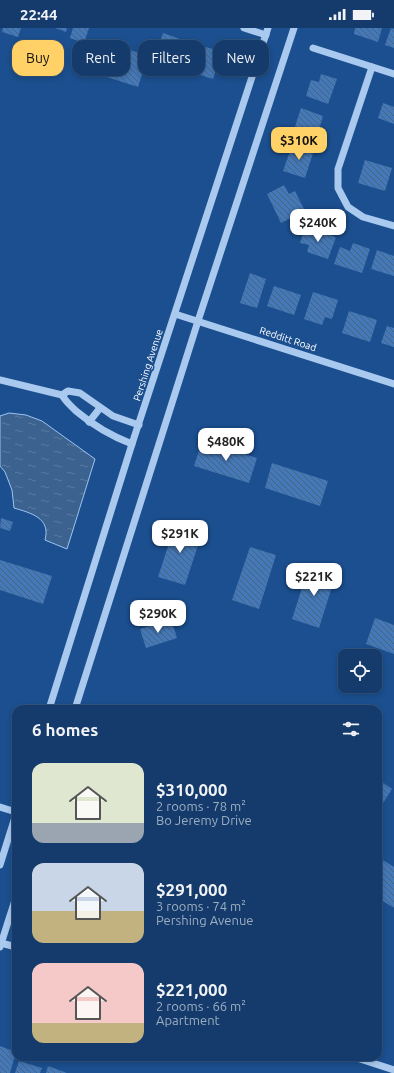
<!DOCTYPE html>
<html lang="en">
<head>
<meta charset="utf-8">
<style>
  body { margin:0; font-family:Ubuntu,sans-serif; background:#1d4271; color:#f1f3f6; height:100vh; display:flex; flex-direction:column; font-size:15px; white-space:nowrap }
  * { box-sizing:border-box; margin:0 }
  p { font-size:13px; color:#9dadc1 }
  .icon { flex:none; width:22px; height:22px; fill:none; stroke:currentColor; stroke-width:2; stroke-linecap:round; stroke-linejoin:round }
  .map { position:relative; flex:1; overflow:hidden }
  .panel { position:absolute; left:12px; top:677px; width:370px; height:356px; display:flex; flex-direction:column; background:#143b6b; border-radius:12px; box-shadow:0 2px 6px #0003,0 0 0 1px #33557e }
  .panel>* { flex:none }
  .banner { position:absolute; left:12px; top:12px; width:370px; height:36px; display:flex; gap:8px }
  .buttons { position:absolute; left:338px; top:621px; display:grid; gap:8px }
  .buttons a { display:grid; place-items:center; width:44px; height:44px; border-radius:8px; background:#143b6b; box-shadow:0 2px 6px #0003,0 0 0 1px #33557e; font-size:20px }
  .price { position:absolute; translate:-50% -34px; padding:0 9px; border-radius:8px; background:#fff; color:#222; font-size:13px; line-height:26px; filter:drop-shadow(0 1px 2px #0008) }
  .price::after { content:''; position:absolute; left:50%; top:24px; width:12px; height:9px; margin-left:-6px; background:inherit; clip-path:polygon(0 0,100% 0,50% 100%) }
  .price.on { background:#ffd166; color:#111 }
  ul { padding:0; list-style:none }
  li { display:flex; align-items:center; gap:12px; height:100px; padding:0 20px }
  li span { display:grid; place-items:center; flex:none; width:112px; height:80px; border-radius:12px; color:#555 }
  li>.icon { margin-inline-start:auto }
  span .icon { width:48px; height:48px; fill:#fffc; stroke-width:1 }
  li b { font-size:17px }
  h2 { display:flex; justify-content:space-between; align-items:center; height:48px; padding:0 20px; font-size:17px }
  .pill { padding:0 14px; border-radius:12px; background:#143b6b; box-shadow:0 2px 6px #0003,0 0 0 1px #33557e; font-size:14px; line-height:36px }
  .pill.on { background:#ffd166; color:#111 }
  .status { display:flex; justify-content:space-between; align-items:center; height:28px; padding:0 20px; background:#143b6b; direction:ltr }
  .status svg { height:11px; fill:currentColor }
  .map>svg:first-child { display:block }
</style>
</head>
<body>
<div class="status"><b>22:44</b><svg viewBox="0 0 49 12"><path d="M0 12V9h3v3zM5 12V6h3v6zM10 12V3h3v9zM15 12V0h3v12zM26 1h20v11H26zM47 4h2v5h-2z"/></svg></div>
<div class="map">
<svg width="394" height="1045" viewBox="0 0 394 1045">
  <defs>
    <pattern id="water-ripples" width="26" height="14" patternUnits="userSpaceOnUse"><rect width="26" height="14" fill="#3c6290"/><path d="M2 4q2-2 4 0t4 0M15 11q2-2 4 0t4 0" fill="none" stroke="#597aa1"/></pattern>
    <pattern id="building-back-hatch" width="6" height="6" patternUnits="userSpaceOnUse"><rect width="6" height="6" fill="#4478b7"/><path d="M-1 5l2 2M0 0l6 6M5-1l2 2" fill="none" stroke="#486282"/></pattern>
  </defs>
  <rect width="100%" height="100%" fill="#1b4f8f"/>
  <path fill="url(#water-ripples)" stroke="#9cc4f0" d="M9,385L26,387L42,393L95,431L67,521L45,512C51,490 31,485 14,480L12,462L5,444L0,438V388Z"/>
  <g fill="url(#building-back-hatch)">
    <polygon points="3,0 21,0 18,9 2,4"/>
    <polygon points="55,0 67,0 66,4"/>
    <polygon points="73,0 89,0 84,15 70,10"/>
    <polygon points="355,0 382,0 378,14 354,6"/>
    <polygon points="391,0 394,1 394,20 385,17"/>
    <polygon points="163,5 180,11 171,39 154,33"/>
    <polygon points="185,11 200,16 189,49 175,44"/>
    <polygon points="93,19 118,27 121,19 148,28 138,59 85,42"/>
    <polygon points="206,19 222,24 213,51 197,46"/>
    <polygon points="321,46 337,51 328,76 306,68 311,52 319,54"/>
    <polygon points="383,75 394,79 394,96 378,90"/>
    <polygon points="301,80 323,88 315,115 292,108"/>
    <polygon points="297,116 314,122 305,150 283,143 290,123 294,124"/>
    <polygon points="365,132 392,140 385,163 358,155"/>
    <polygon points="284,157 289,166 295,163 305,183 281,195 267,166"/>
    <polygon points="305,199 336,209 328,231 307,224 309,217 300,215"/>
    <polygon points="353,215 370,221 362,245 334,236 340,219 350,223"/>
    <polygon points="377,222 394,228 394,248 371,241"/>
    <polygon points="250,245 266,251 257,280 240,275"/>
    <polygon points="274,258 301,267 294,287 267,278"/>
    <polygon points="313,264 338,272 332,291 325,289 322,297 304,291"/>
    <polygon points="349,283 377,292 370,314 342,305"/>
    <polygon points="387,298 394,300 394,319 381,315"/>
    <polygon points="202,413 257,430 249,455 194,438"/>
    <polygon points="272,435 328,453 320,478 265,460"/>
    <polygon points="1,490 13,494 10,503 0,500"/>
    <polygon points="176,494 203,502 185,557 158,549"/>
    <polygon points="250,519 276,527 259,581 232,572"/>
    <polygon points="0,532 52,548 43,576 0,562"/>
    <polygon points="309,538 336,546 319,600 292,591"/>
    <polygon points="375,590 394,597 394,626 366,616"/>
    <polygon points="171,591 177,610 146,620 140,601"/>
    <polygon points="378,751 392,761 378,783"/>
    <polygon points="378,829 394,839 394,880 378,870"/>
    <polygon points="0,1018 16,1024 10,1045 0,1045"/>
    <polygon points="19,1033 42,1040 40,1045 15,1045"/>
    <polygon points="48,1038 67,1045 46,1045"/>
  </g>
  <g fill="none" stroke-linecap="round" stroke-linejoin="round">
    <g stroke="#a9c9ee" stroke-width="7">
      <polyline points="244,0 266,7"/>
      <polyline points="313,20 394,46"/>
      <polyline points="372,39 338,141 338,160 348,179 363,189 394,198"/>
      <polyline points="175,286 394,356"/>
      <polyline points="0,352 62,367 68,363 80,365 113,388 139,397"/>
      <path d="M62,367C66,374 70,377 76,383C94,398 111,408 132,416"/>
      <polyline points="89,394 100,380"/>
      <polyline points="49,681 132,416 268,0"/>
      <polyline points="75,681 198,293 294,0"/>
      <polyline points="0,779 16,784"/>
      <polyline points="0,837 16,786"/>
      <polyline points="1,915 16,919"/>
      <polyline points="0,919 16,869"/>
      <polyline points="354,1029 394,1042"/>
    </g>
  </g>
  <g text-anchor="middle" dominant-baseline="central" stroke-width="3.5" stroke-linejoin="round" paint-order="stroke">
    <g font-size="10" fill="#fff" stroke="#1b4f8f">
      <text transform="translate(288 311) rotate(18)">Redditt Road</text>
      <text transform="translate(148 337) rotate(-72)">Pershing Avenue</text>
    </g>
  </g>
</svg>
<div class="buttons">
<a><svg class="icon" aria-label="locate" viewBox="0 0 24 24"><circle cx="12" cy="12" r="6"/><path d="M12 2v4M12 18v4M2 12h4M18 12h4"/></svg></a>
</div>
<b class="price on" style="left:299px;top:133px">$310K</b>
<b class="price" style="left:318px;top:215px">$240K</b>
<b class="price" style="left:226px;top:434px">$480K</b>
<b class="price" style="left:180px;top:526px">$291K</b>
<b class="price" style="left:314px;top:569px">$221K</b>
<b class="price" style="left:158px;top:606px">$290K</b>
<div class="banner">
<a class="pill on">Buy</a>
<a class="pill">Rent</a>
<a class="pill">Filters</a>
<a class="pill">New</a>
</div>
<section class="panel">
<h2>6 homes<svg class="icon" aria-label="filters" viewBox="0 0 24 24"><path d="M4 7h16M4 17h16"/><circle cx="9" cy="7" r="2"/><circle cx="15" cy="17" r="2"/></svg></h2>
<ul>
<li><span style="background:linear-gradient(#dfe7d0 75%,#9aa5b1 0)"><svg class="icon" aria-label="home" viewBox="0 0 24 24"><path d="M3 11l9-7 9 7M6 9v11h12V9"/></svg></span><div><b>$310,000</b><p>2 rooms · 78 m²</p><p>Bo Jeremy Drive</p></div></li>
<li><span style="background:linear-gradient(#c9d6e8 60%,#c2b280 0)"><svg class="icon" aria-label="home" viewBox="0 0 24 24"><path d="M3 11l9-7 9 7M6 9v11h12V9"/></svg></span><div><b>$291,000</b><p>3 rooms · 74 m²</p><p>Pershing Avenue</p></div></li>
<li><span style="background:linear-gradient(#f6c9c9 75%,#c2b280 0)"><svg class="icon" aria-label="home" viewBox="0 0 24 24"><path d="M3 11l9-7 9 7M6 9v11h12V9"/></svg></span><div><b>$221,000</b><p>2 rooms · 66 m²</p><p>Apartment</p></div></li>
</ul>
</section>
</div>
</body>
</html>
